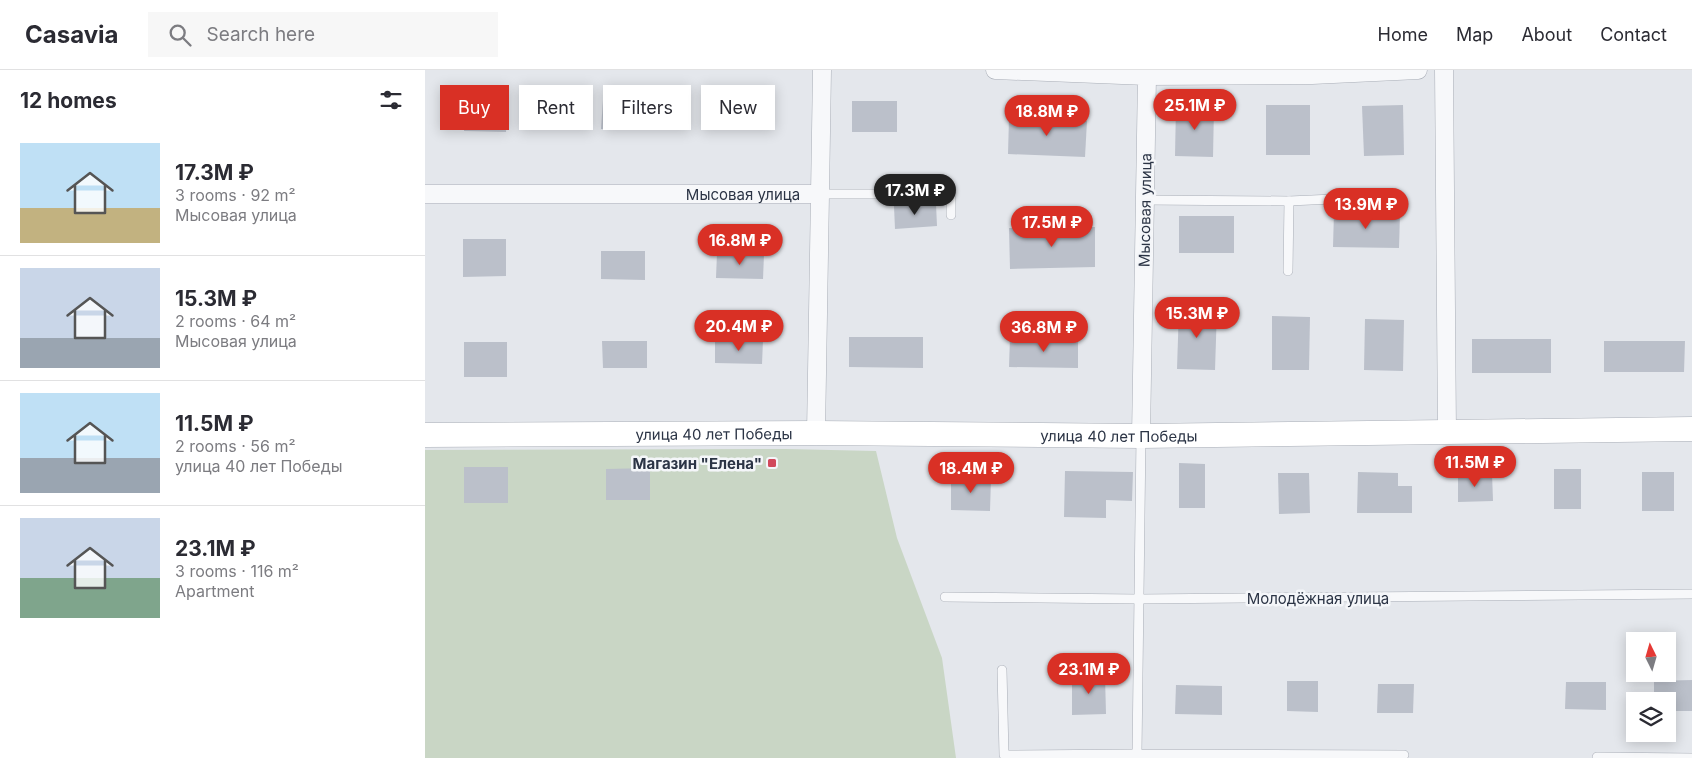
<!DOCTYPE html>
<html lang="en">
<head>
<meta charset="utf-8">
<style>
  body { margin:0; font-family:Inter,sans-serif; background:#f7f7f7; color:#2b2b33; height:100vh; display:flex; flex-direction:column; font-size:19px; white-space:nowrap }
  * { box-sizing:border-box; margin:0 }
  p { font-size:16px; color:#7c7c81 }
  .icon { flex:none; width:28px; height:28px; fill:none; stroke:currentColor; stroke-width:2; stroke-linecap:round; stroke-linejoin:round }
  .map { position:relative; flex:1; overflow:hidden }
  .details { display:flex; flex-direction:column; background:#fff; width:425px }
  .details>* { flex:none }
  .banner { position:absolute; left:15px; top:15px; width:475px; height:45px; display:flex; gap:10px }
  .needle { width:32px; rotate:355deg }
  .fabs { position:absolute; left:1201px; top:562px; display:grid; gap:10px }
  .fabs a { display:grid; place-items:center; width:50px; height:50px; border-radius:0px; background:#fff; box-shadow:0 2px 12px #0003; font-size:25px }
  .price { position:absolute; translate:-50% -42px; padding:0 11px; border-radius:18px; background:#d93025; color:#fff; font-size:16px; line-height:32px; filter:drop-shadow(0 1px 2px #0008) }
  .price::after { content:''; position:absolute; left:50%; top:30px; width:15px; height:11px; margin-left:-8px; background:inherit; clip-path:polygon(0 0,100% 0,50% 100%) }
  .price.selected { background:#222; color:#fff }
  ul { padding:0; list-style:none }
  li { display:flex; align-items:center; gap:15px; height:125px; padding:0 20px }
  li+li { border-top:1px solid #e1e1e2 }
  li span { display:grid; place-items:center; flex:none; width:140px; height:100px; border-radius:0px; color:#555 }
  li>.icon { margin-inline-start:auto }
  span .icon { width:60px; height:60px; fill:#fffc; stroke-width:1 }
  li b { font-size:21px }
  h2 { display:flex; justify-content:space-between; align-items:center; height:60px; padding:0 20px; font-size:21px }
  .pill { padding:0 18px; border-radius:0px; background:#fff; box-shadow:0 2px 12px #0003; font-size:18px; line-height:45px }
  .pill.selected { background:#d93025; color:#fff }
  header { display:flex; align-items:center; gap:30px; box-sizing:border-box; height:70px; padding:0 25px; background:#fff; border-bottom:1px solid #e1e1e2 }
  header strong { font-size:24px }
  nav { display:flex; gap:28px; margin-inline-start:auto; font-size:18px }
  .search { width:350px; height:45px; background:#f7f7f7; display:flex; align-items:center; gap:12px; box-sizing:border-box; padding:0 18px; border-radius:0px; color:#7c7c81; font-size:19px }
  main { display:flex; flex:1; min-height:0 }
  .map>svg:first-child { display:block }
</style>
</head>
<body>
<header>
<strong>Casavia</strong>
<div class="search"><svg class="icon" aria-label="search" viewBox="0 0 24 24"><circle cx="10" cy="10" r="6"/><path d="M15 15l6 6"/></svg>Search here</div>
<nav><a>Home</a><a>Map</a><a>About</a><a>Contact</a></nav>
</header>
<main>
<section class="details">
<h2>12 homes<svg class="icon" aria-label="filters" viewBox="0 0 24 24"><path d="M4 7h16M4 17h16"/><circle cx="9" cy="7" r="2"/><circle cx="15" cy="17" r="2"/></svg></h2>
<ul>
<li><span style="background:linear-gradient(#bfe0f5 65%,#c2b280 0)"><svg class="icon" aria-label="home" viewBox="0 0 24 24"><path d="M3 11l9-7 9 7M6 9v11h12V9"/></svg></span><div><b>17.3M ₽</b><p>3 rooms · 92 m²</p><p>Мысовая улица</p></div></li>
<li><span style="background:linear-gradient(#c9d6e8 70%,#9aa5b1 0)"><svg class="icon" aria-label="home" viewBox="0 0 24 24"><path d="M3 11l9-7 9 7M6 9v11h12V9"/></svg></span><div><b>15.3M ₽</b><p>2 rooms · 64 m²</p><p>Мысовая улица</p></div></li>
<li><span style="background:linear-gradient(#bfe0f5 65%,#9aa5b1 0)"><svg class="icon" aria-label="home" viewBox="0 0 24 24"><path d="M3 11l9-7 9 7M6 9v11h12V9"/></svg></span><div><b>11.5M ₽</b><p>2 rooms · 56 m²</p><p>улица 40 лет Победы</p></div></li>
<li><span style="background:linear-gradient(#c9d6e8 60%,#7fa58c 0)"><svg class="icon" aria-label="home" viewBox="0 0 24 24"><path d="M3 11l9-7 9 7M6 9v11h12V9"/></svg></span><div><b>23.1M ₽</b><p>3 rooms · 116 m²</p><p>Apartment</p></div></li>
</ul>
</section>
<div class="map">
<svg width="1267" height="688" viewBox="0 0 1267 688">
  <rect width="100%" height="100%" fill="#e4e7ec"/>
  <polygon fill="#c9d6c5" points="361,379 451,381 472,468 517,588 531,688 0,688 0,380"/>
  <g fill="#bbc0ca">
    <polygon points="178,30 222,32 221,60 176,59"/>
    <polygon points="40,31 82,32 81,62 39,61"/>
    <rect x="427" y="31" width="45" height="31"/>
    <rect x="841" y="35" width="44" height="50"/>
    <polygon points="978,35 979,85 939,86 937,36"/>
    <polygon points="751,36 789,37 788,87 750,86"/>
    <polygon points="584,48 662,51 660,87 583,84"/>
    <polygon points="511,134 512,156 470,159 469,136"/>
    <polygon points="909,142 975,144 974,178 908,177"/>
    <rect x="754" y="146" width="55" height="37"/>
    <polygon points="670,157 670,197 585,199 584,158"/>
    <polygon points="38,169 81,169 81,206 38,207"/>
    <polygon points="176,181 220,181 220,210 176,209"/>
    <polygon points="292,183 339,184 338,209 291,208"/>
    <polygon points="754,238 792,239 790,300 752,299"/>
    <polygon points="847,246 885,247 884,300 847,300"/>
    <polygon points="940,249 979,250 978,301 939,300"/>
    <polygon points="424,267 498,267 498,298 424,297"/>
    <polygon points="585,267 653,268 653,298 584,297"/>
    <rect x="1047" y="269" width="79" height="34"/>
    <polygon points="290,270 338,270 337,294 290,293"/>
    <polygon points="177,271 222,271 222,298 178,298"/>
    <polygon points="1179,271 1260,271 1259,302 1179,302"/>
    <rect x="39" y="272" width="43" height="35"/>
    <polygon points="754,393 780,394 780,438 754,438"/>
    <rect x="39" y="397" width="44" height="36"/>
    <polygon points="225,398 225,430 181,430 181,399"/>
    <rect x="1129" y="399" width="27" height="40"/>
    <polygon points="640,401 708,402 707,431 681,430 681,448 639,447"/>
    <polygon points="933,402 973,403 973,416 987,416 987,443 932,443"/>
    <rect x="1217" y="402" width="32" height="39"/>
    <polygon points="853,403 884,403 885,443 854,444"/>
    <polygon points="1067,403 1068,431 1033,432 1033,404"/>
    <polygon points="526,407 566,408 565,441 526,440"/>
    <polygon points="647,606 680,606 681,644 647,645"/>
    <polygon points="1267,610 1267,641 1242,641 1242,631 1229,631 1229,611"/>
    <polygon points="862,611 893,611 893,642 862,641"/>
    <polygon points="1141,612 1181,612 1181,640 1140,639"/>
    <polygon points="953,614 989,614 988,643 952,643"/>
    <polygon points="751,615 797,616 797,645 750,644"/>
  </g>
  <g fill="none" stroke-linecap="round" stroke-linejoin="round">
    <defs>
      <g id="lane">
        <polyline points="395,124 526,124 526,145"/>
        <polyline points="720,130 864,131 931,128"/>
        <polyline points="863,201 864,131"/>
        <polyline points="716,366 712,684 979,685"/>
        <polyline points="520,527 714,529 1267,524"/>
        <polyline points="577,600 579,685 712,684"/>
        <polyline points="1172,687 1267,688"/>
      </g>
      <g id="street">
        <polyline points="570,0 722,6 716,366"/>
        <polyline points="1019,0 1022,362"/>
        <polyline points="722,6 887,5 993,0"/>
        <path id="s1" d="M0,124H395L391,363"/>
        <polyline points="395,124 397,0"/>
      </g>
      <g id="secondary">
        <path id="s2" d="M0,365L391,363L716,366L1267,359"/>
      </g>
    </defs>
    <use href="#lane" stroke="#a9aeb7" stroke-width="10"/>
    <use href="#street" stroke="#a9aeb7" stroke-width="19"/>
    <use href="#secondary" stroke="#a9aeb7" stroke-width="25"/>
    <use href="#lane" stroke="#f7f8fa" stroke-width="9"/>
    <use href="#street" stroke="#f7f8fa" stroke-width="18"/>
    <use href="#secondary" stroke="#fff" stroke-width="24"/>
  </g>
  <rect fill="#d1495b" stroke="#f4f6f9" stroke-width="2" x="342" y="388" width="10" height="10" rx="2.5"/>
  <g text-anchor="middle" dominant-baseline="central" stroke-width="5" stroke-linejoin="round" paint-order="stroke">
    <g font-size="15" fill="#2b3445" stroke="#f4f6f9">
      <text stroke="none"><textPath href="#s1" startOffset="318">Мысовая улица</textPath></text>
      <text transform="translate(720 140) rotate(-89)">Мысовая улица</text>
      <text stroke="none"><textPath href="#s2" startOffset="289">улица 40 лет Победы</textPath></text>
      <text stroke="none"><textPath href="#s2" startOffset="694">улица 40 лет Победы</textPath></text>
      <text x="893" y="528">Молодёжная улица</text>
    </g>
    <g font-size="15" font-weight="bold" fill="#2b3445" stroke="#f4f6f9" text-anchor="end">
      <text x="337" y="393">Магазин "Елена"</text>
    </g>
  </g>
</svg>
<div class="fabs">
<a><svg class="needle" viewBox="-14 -14 28 28"><path d="M0-13l5 13h-10z" fill="#e53935"/><path d="M0 13l5-13h-10z" fill="#7c7c81"/></svg></a>
<a><svg class="icon" aria-label="layers" viewBox="0 0 24 24"><path d="M12 4l9 5-9 5-9-5zM3 14l9 5 9-5"/></svg></a>
</div>
<b class="price" style="left:770px;top:61px">25.1M ₽</b>
<b class="price" style="left:622px;top:67px">18.8M ₽</b>
<b class="price selected" style="left:490px;top:146px">17.3M ₽</b>
<b class="price" style="left:941px;top:160px">13.9M ₽</b>
<b class="price" style="left:627px;top:178px">17.5M ₽</b>
<b class="price" style="left:315px;top:196px">16.8M ₽</b>
<b class="price" style="left:772px;top:269px">15.3M ₽</b>
<b class="price" style="left:314px;top:282px">20.4M ₽</b>
<b class="price" style="left:619px;top:283px">36.8M ₽</b>
<b class="price" style="left:1050px;top:418px">11.5M ₽</b>
<b class="price" style="left:546px;top:424px">18.4M ₽</b>
<b class="price" style="left:664px;top:625px">23.1M ₽</b>
<div class="banner">
<a class="pill selected">Buy</a>
<a class="pill">Rent</a>
<a class="pill">Filters</a>
<a class="pill">New</a>
</div>
</div>
</main>
</body>
</html>
